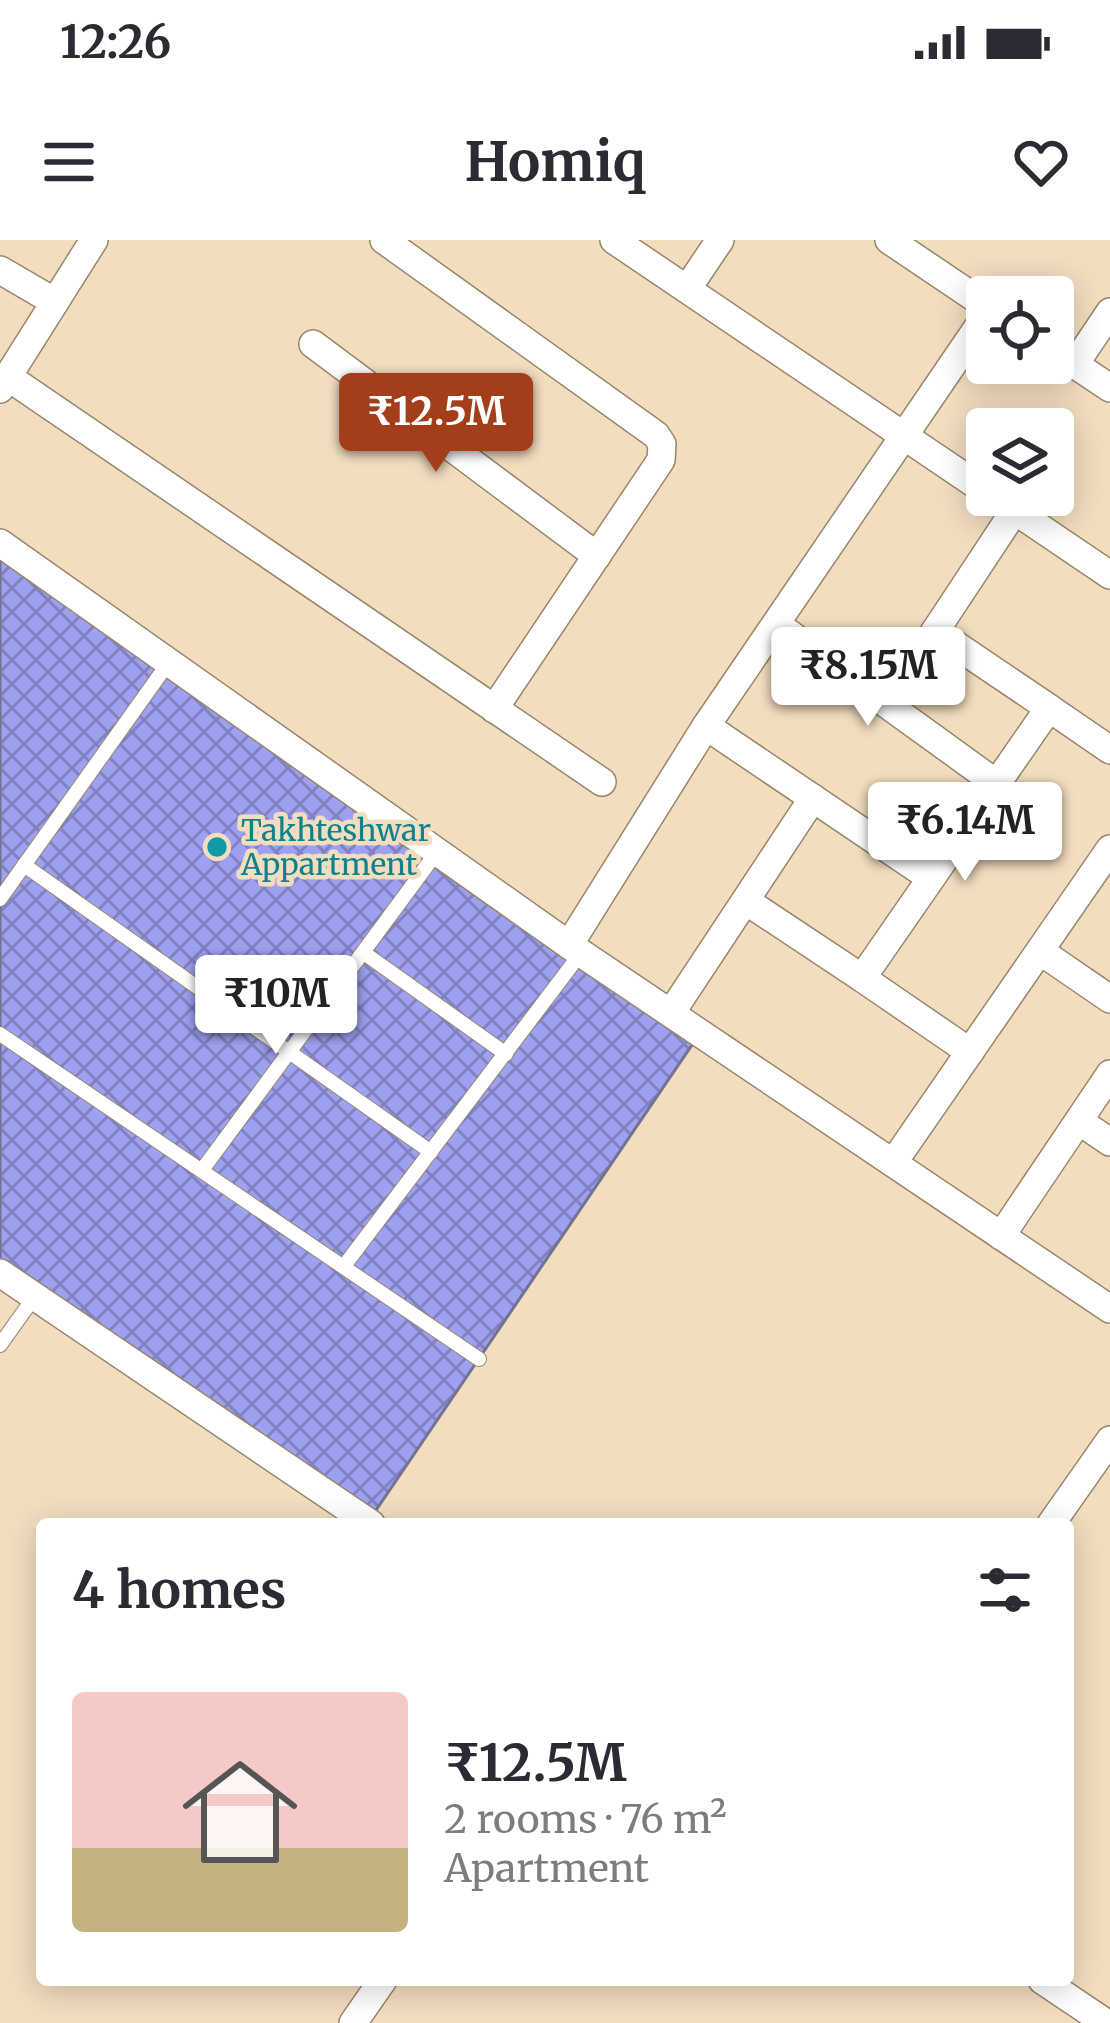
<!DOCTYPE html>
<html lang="en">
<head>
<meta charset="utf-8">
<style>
  body { margin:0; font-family:Merriweather,serif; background:#f7f7f7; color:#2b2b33; height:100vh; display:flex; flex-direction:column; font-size:45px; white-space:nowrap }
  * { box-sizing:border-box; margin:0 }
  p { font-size:39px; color:#7c7c81 }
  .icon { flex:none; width:66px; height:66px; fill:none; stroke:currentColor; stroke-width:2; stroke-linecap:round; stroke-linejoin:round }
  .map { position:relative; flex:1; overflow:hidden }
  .sheet { position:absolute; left:36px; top:1278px; width:1038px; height:468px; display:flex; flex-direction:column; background:#fff; border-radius:12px; box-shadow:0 6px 30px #0003 }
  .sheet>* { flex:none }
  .fabs { position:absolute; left:966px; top:36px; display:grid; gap:24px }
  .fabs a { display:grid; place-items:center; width:108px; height:108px; border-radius:12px; background:#fff; box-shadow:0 6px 30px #0003; font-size:60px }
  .price { position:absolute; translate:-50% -102px; padding:0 27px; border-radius:12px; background:#fff; color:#222; font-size:39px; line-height:78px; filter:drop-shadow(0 3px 6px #0008) }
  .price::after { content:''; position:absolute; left:50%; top:72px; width:36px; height:27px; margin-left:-18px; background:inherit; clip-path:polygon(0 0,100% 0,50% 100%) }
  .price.current { background:#a43d1a; color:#fff }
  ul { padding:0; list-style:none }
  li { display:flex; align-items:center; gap:36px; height:300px; padding:0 36px }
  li+li { border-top:3px solid #e1e1e2 }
  li span { display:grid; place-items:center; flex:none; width:336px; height:240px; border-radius:12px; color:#555 }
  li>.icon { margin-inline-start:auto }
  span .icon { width:144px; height:144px; fill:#fffc; stroke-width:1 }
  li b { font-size:51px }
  h2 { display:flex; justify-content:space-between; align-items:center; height:144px; padding:0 36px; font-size:51px }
  .status { display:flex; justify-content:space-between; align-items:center; height:84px; padding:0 60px; background:#fff; direction:ltr }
  .status svg { height:33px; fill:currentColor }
  header { display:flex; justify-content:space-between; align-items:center; height:156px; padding:0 36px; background:#fff; font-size:54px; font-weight:700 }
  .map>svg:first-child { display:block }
</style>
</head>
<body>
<div class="status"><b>12:26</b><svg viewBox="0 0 49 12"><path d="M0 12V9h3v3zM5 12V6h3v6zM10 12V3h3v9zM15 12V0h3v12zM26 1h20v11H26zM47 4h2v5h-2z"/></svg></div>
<header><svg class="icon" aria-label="menu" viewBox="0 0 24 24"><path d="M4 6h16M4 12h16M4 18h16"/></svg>Homiq<svg class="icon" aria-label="heart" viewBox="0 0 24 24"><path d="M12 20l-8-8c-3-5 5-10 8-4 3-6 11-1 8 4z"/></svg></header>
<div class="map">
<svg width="1110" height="1783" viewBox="0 0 1110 1783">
  <defs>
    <pattern id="building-cross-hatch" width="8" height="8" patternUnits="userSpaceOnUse" patternTransform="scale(3)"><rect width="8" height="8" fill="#9ea0f1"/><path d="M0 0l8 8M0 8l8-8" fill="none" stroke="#8081c1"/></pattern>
  </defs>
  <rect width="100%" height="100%" fill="#f2ddbf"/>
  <polygon fill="url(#building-cross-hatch)" stroke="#717390" stroke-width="3" points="0,298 700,793 368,1282 0,1021"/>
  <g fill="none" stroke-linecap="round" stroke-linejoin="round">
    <defs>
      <g id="service">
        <polyline points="24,625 431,912"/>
        <polyline points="0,659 169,422"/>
        <polyline points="364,713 506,814"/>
        <polyline points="0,794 479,1119"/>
        <polyline points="202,930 437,612"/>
        <polyline points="344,1026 581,713"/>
        <polyline points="0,1105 35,1056"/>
      </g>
      <g id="minor">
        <polyline points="384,0 656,195 662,204 661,220 494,469"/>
        <polyline points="614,0 987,252"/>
        <polyline points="889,0 987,66"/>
        <polyline points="0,30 55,62"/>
        <polyline points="687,49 720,0"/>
        <polyline points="987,74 706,486 569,705 1110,1069"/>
        <polyline points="313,104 597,316"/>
        <polyline points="1053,110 1110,148"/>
        <polyline points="1075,124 1110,72"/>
        <polyline points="8,137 602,542"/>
        <polyline points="0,149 94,0"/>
        <polyline points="999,260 1110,335"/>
        <polyline points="0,303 569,705"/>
        <polyline points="776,384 997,544"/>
        <polyline points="935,391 1049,468"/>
        <polyline points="887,464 1015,270"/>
        <polyline points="706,486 931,638"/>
        <polyline points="746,661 862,738"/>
        <polyline points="1040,711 1110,759"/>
        <polyline points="671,773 813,558"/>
        <polyline points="970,812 862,738 1049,468 1110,510"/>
        <polyline points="1079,881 1110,902"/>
        <polyline points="893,923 1110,609"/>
        <polyline points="1001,996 1110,834"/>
        <polyline points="0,1033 371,1284"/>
        <polyline points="1051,1284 1110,1200"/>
        <polyline points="1042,1740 1106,1783"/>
        <polyline points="353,1783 383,1740"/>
      </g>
    </defs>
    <use href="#service" stroke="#99866b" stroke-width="16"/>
    <use href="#minor" stroke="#99866b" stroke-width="30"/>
    <use href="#service" stroke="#fff" stroke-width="14"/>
    <use href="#minor" stroke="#fff" stroke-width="27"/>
  </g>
  <circle fill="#0f9aa8" stroke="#f2ddbf" stroke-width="4.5" cx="217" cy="607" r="12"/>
  <g text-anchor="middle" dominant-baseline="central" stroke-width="9" stroke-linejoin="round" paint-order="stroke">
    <g font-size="30" fill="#0d838f" stroke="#f2ddbf" text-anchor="start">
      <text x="241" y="590">Takhteshwar<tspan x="241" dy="34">Appartment</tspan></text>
    </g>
  </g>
</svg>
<div class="fabs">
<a><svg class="icon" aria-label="locate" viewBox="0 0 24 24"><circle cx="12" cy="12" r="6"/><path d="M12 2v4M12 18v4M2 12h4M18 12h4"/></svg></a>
<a><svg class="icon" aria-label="layers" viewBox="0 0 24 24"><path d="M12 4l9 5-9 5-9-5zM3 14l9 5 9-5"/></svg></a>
</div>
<b class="price current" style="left:436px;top:235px">₹12.5M</b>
<b class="price" style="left:868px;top:489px">₹8.15M</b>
<b class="price" style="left:965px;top:644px">₹6.14M</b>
<b class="price" style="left:276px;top:817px">₹10M</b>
<section class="sheet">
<h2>4 homes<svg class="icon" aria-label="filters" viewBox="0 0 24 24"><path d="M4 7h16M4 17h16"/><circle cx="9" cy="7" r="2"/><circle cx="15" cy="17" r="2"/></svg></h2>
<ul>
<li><span style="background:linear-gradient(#f6c9c9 65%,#c2b280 0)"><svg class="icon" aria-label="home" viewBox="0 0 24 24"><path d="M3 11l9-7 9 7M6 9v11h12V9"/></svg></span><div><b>₹12.5M</b><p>2 rooms · 76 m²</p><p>Apartment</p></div></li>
</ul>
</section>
</div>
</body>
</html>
